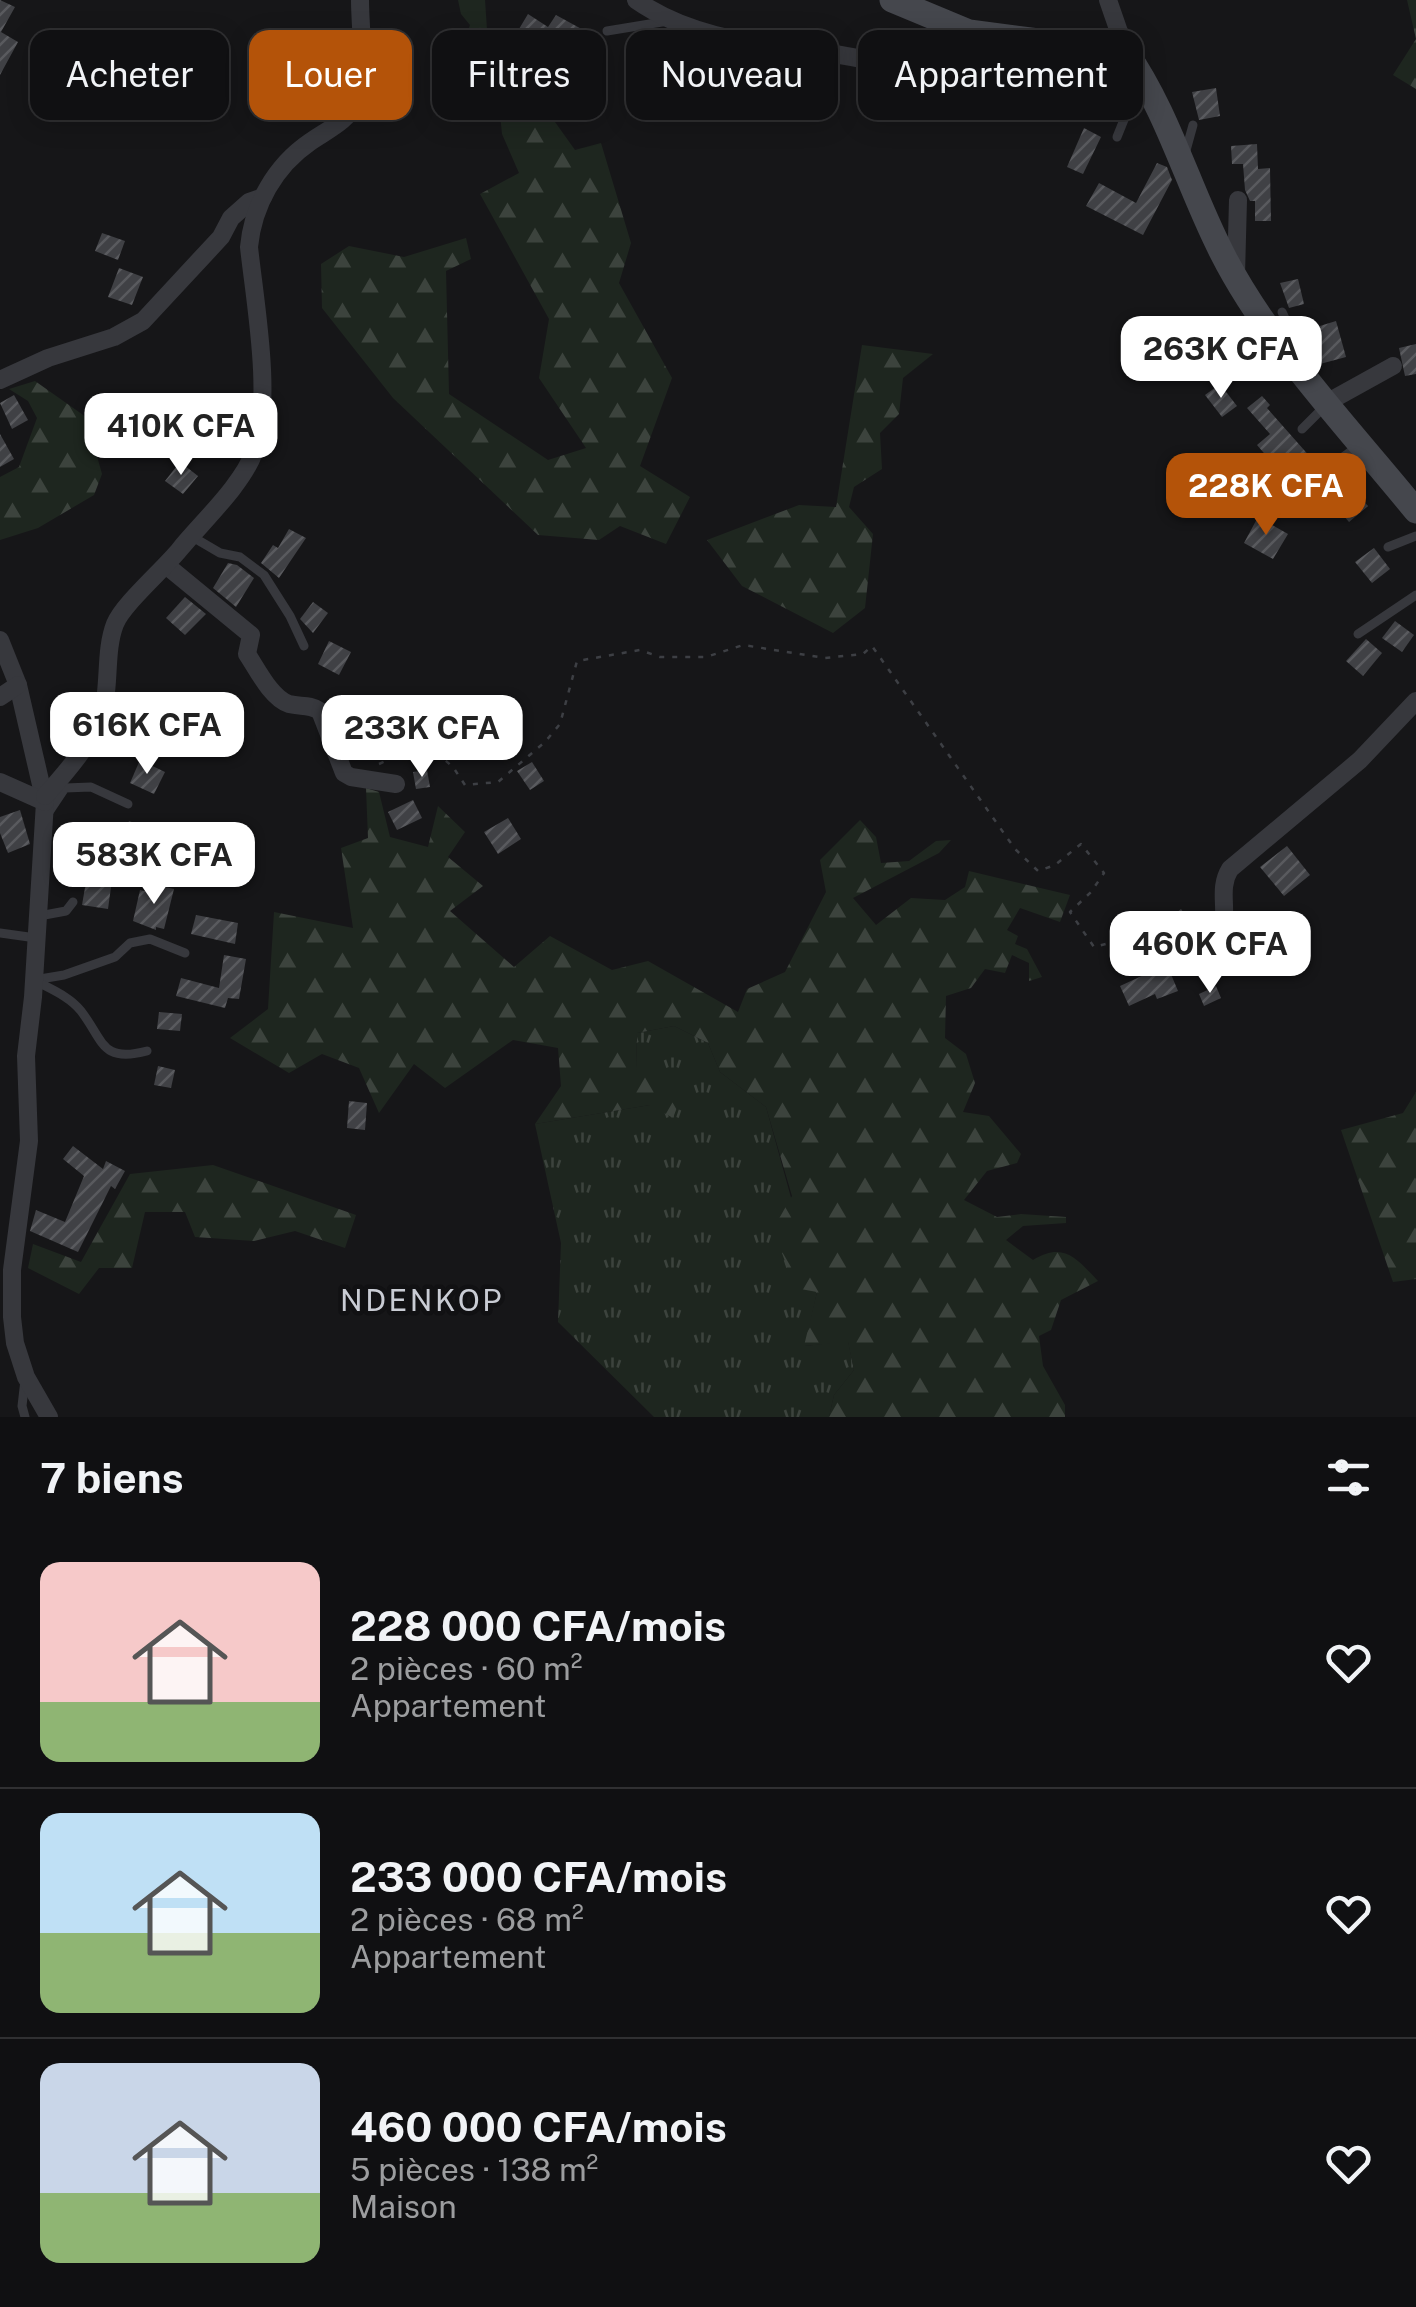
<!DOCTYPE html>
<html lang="fr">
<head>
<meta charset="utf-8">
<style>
  body { margin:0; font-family:"Public Sans",sans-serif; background:#1e1e20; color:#f1f3f6; height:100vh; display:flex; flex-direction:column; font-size:38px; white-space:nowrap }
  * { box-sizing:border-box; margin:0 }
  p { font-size:32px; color:#9c9d9f }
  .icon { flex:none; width:55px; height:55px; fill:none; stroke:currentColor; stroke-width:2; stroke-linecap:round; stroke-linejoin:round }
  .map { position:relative; height:1417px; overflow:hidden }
  .panel { display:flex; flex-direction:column; background:#101012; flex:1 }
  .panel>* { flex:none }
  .top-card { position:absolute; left:30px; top:30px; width:1358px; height:90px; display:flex; gap:20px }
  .price { position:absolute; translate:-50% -85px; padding:0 22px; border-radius:20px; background:#fff; color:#222; font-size:32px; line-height:65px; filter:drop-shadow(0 2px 5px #0008) }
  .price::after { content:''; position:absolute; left:50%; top:60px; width:30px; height:22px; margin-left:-15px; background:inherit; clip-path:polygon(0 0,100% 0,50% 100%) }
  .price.current { background:#b45309; color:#fff }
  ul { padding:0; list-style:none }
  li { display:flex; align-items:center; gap:30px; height:250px; padding:0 40px }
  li+li { border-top:2px solid #303032 }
  li span { display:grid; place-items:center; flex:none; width:280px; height:200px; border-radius:20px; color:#555 }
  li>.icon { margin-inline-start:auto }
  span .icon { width:120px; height:120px; fill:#fffc; stroke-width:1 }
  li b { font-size:42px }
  h2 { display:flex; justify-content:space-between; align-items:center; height:120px; padding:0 40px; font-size:42px }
  .tag { padding:0 35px; border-radius:20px; background:#101012; box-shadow:0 5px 25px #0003,0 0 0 2px #303032; font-size:35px; line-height:90px }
  .tag.current { background:#b45309; color:#fff }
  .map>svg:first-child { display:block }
</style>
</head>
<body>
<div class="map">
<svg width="1416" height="1417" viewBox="0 0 1416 1417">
  <defs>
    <pattern id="grass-tufts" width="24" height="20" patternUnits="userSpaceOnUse" patternTransform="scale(2.5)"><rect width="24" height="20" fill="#1e261f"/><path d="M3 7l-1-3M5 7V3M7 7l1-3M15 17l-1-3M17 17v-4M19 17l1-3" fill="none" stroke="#3c433d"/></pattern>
    <pattern id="forest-firs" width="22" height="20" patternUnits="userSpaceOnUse" patternTransform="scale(2.5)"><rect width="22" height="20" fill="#1e261f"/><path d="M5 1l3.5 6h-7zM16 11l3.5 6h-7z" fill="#3c433d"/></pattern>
    <pattern id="building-hatch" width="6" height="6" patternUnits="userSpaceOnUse" patternTransform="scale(2.5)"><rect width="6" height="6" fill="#404145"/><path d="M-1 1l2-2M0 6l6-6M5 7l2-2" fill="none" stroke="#595a5e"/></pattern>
  </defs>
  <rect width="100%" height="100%" fill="#161618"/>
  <polygon fill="url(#grass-tufts)" points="674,1026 708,1043 720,1072 766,1107 817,1292 805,1346 848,1341 854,1370 834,1395 829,1417 654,1417 558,1322 561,1243 535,1124 650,1105 636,1069 637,1033"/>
  <g fill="url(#forest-firs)">
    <polygon points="458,0 485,0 488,45 504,59 531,55 545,76 545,108 575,150 601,143 631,243 619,283 672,378 640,466 690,497 666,544 620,526 599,540 538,535 393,398 322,308 321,264 349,246 404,257 466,238 471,259 446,271 449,394 548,460 586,448 539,378 549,319 480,194 519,173 502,134 499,103 462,50 470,25 461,14"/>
    <polygon points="1407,0 1416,0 1416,89 1393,75 1416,39"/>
    <polygon points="862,345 933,354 903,378 899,414 880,433 882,469 854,487 849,507 873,534 865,608 833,633 742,586 707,540 799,505 836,507"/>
    <polygon points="35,381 86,417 102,474 94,495 38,528 0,540 0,477 19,467 37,418 28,401 9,389"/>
    <path d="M366,788L379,792L390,837L428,847L438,806L465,832L448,857L483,886L450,911L514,967L550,936L612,970L648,961L738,1012L747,989L785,972L826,892L820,860L860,820L876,837L881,863L909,861L936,841L951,840L939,853L853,898L876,925L911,898L945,900L965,887L969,871L1070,895L1060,922L1020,908L1007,930L1018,936L1015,944L1027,949L1042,977L1029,981V963L1012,955L1005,973L985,969L971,988L946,996L945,1038L966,1054L975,1083L963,1112L989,1116L1021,1154L1017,1163L987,1171L964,1200L997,1217L1021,1214L1066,1217V1223L1023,1226L1006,1240L1033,1260C1064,1241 1077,1259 1098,1281L1061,1300L1051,1330L1039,1336L1043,1366L1065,1405V1417H829L834,1395L854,1370L848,1342L804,1346L817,1292L795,1288L773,1229L792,1196L766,1107L720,1072L708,1043L674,1026L637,1033L636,1069L684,1089L673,1118L650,1105L535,1124L561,1086L558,1048L513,1040L445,1088L414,1064L379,1113L359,1068L322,1054L289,1073L230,1038L268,1009L274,912L353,928L341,848L368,838Z"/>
    <polygon points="1416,1092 1416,1279 1393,1282 1341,1130 1403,1113"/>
    <polygon points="213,1165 356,1215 345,1248 295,1231 254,1241 195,1237 185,1212 145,1212 132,1268 99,1268 79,1294 28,1268 33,1244 81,1262 130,1174"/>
  </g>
  <g fill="url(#building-hatch)">
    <polygon points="0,0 15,7 1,32 18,42 0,75"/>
    <polygon points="528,14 548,27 556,15 587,32 570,61 516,34"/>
    <polygon points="1216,88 1220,116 1199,120 1192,92"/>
    <polygon points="1084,128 1101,137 1083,174 1067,167"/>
    <polygon points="1257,144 1258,169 1270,168 1271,221 1255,221 1255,201 1250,201 1245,190 1243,164 1232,164 1231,146"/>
    <polygon points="1157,163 1167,167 1172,180 1143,235 1086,206 1099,183 1136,203"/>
    <polygon points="102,233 125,241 118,260 95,251"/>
    <polygon points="119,268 143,277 132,305 108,297"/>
    <polygon points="1298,279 1304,304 1289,308 1280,283"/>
    <polygon points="1336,321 1346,357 1320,364 1310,329"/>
    <polygon points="1416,344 1416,374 1405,376 1399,348"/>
    <polygon points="1220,384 1237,406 1222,417 1205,395"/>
    <polygon points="14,395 28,420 12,429 0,403"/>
    <polygon points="1262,396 1270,405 1267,408 1312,459 1296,474 1275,453 1269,459 1257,445 1270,434 1247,408"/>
    <polygon points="0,434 14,459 0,467"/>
    <polygon points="180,462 198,476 183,494 165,481"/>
    <polygon points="1335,481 1352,502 1359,496 1368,506 1349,522 1338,509 1329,517 1313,499"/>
    <polygon points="1246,485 1264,495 1255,512 1237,503"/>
    <polygon points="1258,517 1288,534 1273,559 1244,543"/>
    <polygon points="289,529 306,538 279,578 261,563 273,545 278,548"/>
    <polygon points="1374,548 1390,569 1372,583 1355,562"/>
    <polygon points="228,563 237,565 254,578 236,607 213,588"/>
    <polygon points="185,597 206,614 185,635 166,618"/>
    <polygon points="313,602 328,613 313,633 300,619"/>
    <polygon points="1395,621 1414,635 1402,652 1382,638"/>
    <polygon points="1366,639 1382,653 1363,676 1346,661"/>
    <polygon points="329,641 351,652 339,675 318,664"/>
    <polygon points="140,760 165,772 154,794 130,783"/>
    <polygon points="532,762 544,781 530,790 517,771"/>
    <polygon points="427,770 430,787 416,789 413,772"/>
    <polygon points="413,800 422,818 397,830 388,812"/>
    <polygon points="20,810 30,844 8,853 0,833 0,817"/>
    <polygon points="508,818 521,839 498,854 484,832"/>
    <polygon points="129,821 154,830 144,859 118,850"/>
    <polygon points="1287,846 1310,875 1284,896 1260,867"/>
    <polygon points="87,876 112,880 108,909 82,905"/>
    <polygon points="156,885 174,889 164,929 156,927 156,930 133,921 140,890 154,893"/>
    <polygon points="1181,909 1192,924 1160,948 1178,991 1157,999 1155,994 1129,1006 1120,986 1146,974 1125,940 1149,926 1152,932"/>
    <polygon points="196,915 238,923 235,944 191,934"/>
    <polygon points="224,955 246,959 239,999 228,998 225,1008 176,996 181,978 219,988"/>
    <polygon points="1216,986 1221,998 1204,1006 1199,994"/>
    <polygon points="159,1012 182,1014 180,1031 157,1029"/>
    <polygon points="158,1066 175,1070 171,1088 154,1085"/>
    <polygon points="349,1101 367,1103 365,1130 347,1128"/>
    <polygon points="73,1146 103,1169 106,1161 125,1171 115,1189 111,1186 78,1252 30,1231 36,1210 65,1222 84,1176 63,1159"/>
  </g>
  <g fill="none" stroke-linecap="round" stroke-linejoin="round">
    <polyline stroke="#3d3f44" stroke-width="2.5" stroke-dasharray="5 8" stroke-linecap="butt" points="379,764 425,743 453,767 465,785 498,782 545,742 560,724 577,661 640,650 660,657 706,657 743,645 825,658 863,654 872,646 1015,849 1038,871 1055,865 1081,844 1104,873 1091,892 1070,912 1094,947 1114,942 1148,917 1175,943"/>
    <g stroke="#37383d" stroke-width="9">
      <polyline points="607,31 668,21"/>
      <polyline points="1117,137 1138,85"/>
      <polyline points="1185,154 1193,125"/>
      <polyline points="1282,312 1291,331 1288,347"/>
      <polyline points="1229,375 1257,346 1260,329"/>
      <polyline points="1302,429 1325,406"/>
      <polyline points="1306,484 1357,447"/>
      <polyline points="191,536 220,553 240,557 264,575 290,616 304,646"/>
      <polyline points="1388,547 1416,536"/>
      <polyline points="1358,634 1416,595"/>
      <polyline points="47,815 65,788 91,787 128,804"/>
      <polyline points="39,916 66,911 73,902"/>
      <polyline points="0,933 36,938"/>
      <polyline points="34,980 64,975 115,957 130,943 150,939 185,953"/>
      <path d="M34,980C50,989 69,996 81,1011C104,1041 101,1063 147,1051"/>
      <polyline points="25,1417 22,1406 25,1380"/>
    </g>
    <g stroke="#37383d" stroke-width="18">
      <path d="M636,0C712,53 805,42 889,65C904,71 917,77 930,87C938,92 946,101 955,104C1000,122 1098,95 1145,83"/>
      <polyline points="1108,0 1126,52"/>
      <polyline points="1236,275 1238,200"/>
      <polyline points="0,380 48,358 114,337 143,321 221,237 231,218 249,202 263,197"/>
      <polyline points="1328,402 1393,366"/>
      <path d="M167,566L251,635L247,654C257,669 271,698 289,704C301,707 309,704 320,711L344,773L351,777L396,784"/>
      <polyline points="0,640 18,685 45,802 33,997 26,1056 29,1141 12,1270 12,1317 15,1343 26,1377 49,1417"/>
      <polyline points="0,697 18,685"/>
      <polyline points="0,782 45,802"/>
      <path d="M45,796C70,768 97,738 105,700C109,676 106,647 115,624C123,604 164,569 180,549C202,522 243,484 254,452C273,400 255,303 249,247C253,205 275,166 310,142C327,130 349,121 356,101C367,72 360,31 360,0"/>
      <path d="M1189,956C1197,950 1208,944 1215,937C1234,918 1215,893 1230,869L1360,760L1416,701"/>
    </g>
    <path stroke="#45474d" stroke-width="25" d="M892,0L969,32L1126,52C1169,114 1188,187 1222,253C1268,344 1352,432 1416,511"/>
  </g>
  <g text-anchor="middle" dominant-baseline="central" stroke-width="9" stroke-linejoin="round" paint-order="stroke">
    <g font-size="30" letter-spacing="2.5" fill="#c9ccd4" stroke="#111113">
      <text x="422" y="1300">NDENKOP</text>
    </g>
  </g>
</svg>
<b class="price" style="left:1221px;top:401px">263K CFA</b>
<b class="price" style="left:181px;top:478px">410K CFA</b>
<b class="price current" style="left:1266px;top:538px">228K CFA</b>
<b class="price" style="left:147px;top:777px">616K CFA</b>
<b class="price" style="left:422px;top:780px">233K CFA</b>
<b class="price" style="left:154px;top:907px">583K CFA</b>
<b class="price" style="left:1210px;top:996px">460K CFA</b>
<div class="top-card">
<a class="tag">Acheter</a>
<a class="tag current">Louer</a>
<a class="tag">Filtres</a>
<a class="tag">Nouveau</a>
<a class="tag">Appartement</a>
</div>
</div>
<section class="panel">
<h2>7 biens<svg class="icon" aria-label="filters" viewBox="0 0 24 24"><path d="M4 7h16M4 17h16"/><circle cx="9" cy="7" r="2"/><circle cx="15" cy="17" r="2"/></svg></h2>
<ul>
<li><span style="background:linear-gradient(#f6c9c9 70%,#8fb573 0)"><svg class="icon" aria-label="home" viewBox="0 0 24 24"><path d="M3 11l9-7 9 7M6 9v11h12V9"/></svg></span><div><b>228 000 CFA/mois</b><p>2 pièces · 60 m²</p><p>Appartement</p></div><svg class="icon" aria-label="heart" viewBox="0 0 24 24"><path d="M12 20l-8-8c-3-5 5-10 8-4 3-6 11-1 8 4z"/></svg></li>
<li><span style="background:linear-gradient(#bfe0f5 60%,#8fb573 0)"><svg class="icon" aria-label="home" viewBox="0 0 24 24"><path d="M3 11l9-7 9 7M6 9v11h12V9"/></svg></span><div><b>233 000 CFA/mois</b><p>2 pièces · 68 m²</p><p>Appartement</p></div><svg class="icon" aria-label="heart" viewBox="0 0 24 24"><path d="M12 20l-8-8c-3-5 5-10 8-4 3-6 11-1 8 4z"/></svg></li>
<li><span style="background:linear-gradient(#c9d6e8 65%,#8fb573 0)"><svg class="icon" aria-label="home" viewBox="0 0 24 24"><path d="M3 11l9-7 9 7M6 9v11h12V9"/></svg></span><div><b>460 000 CFA/mois</b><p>5 pièces · 138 m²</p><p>Maison</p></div><svg class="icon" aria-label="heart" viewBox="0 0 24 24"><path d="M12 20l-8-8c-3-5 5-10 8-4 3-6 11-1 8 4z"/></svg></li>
</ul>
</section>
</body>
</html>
